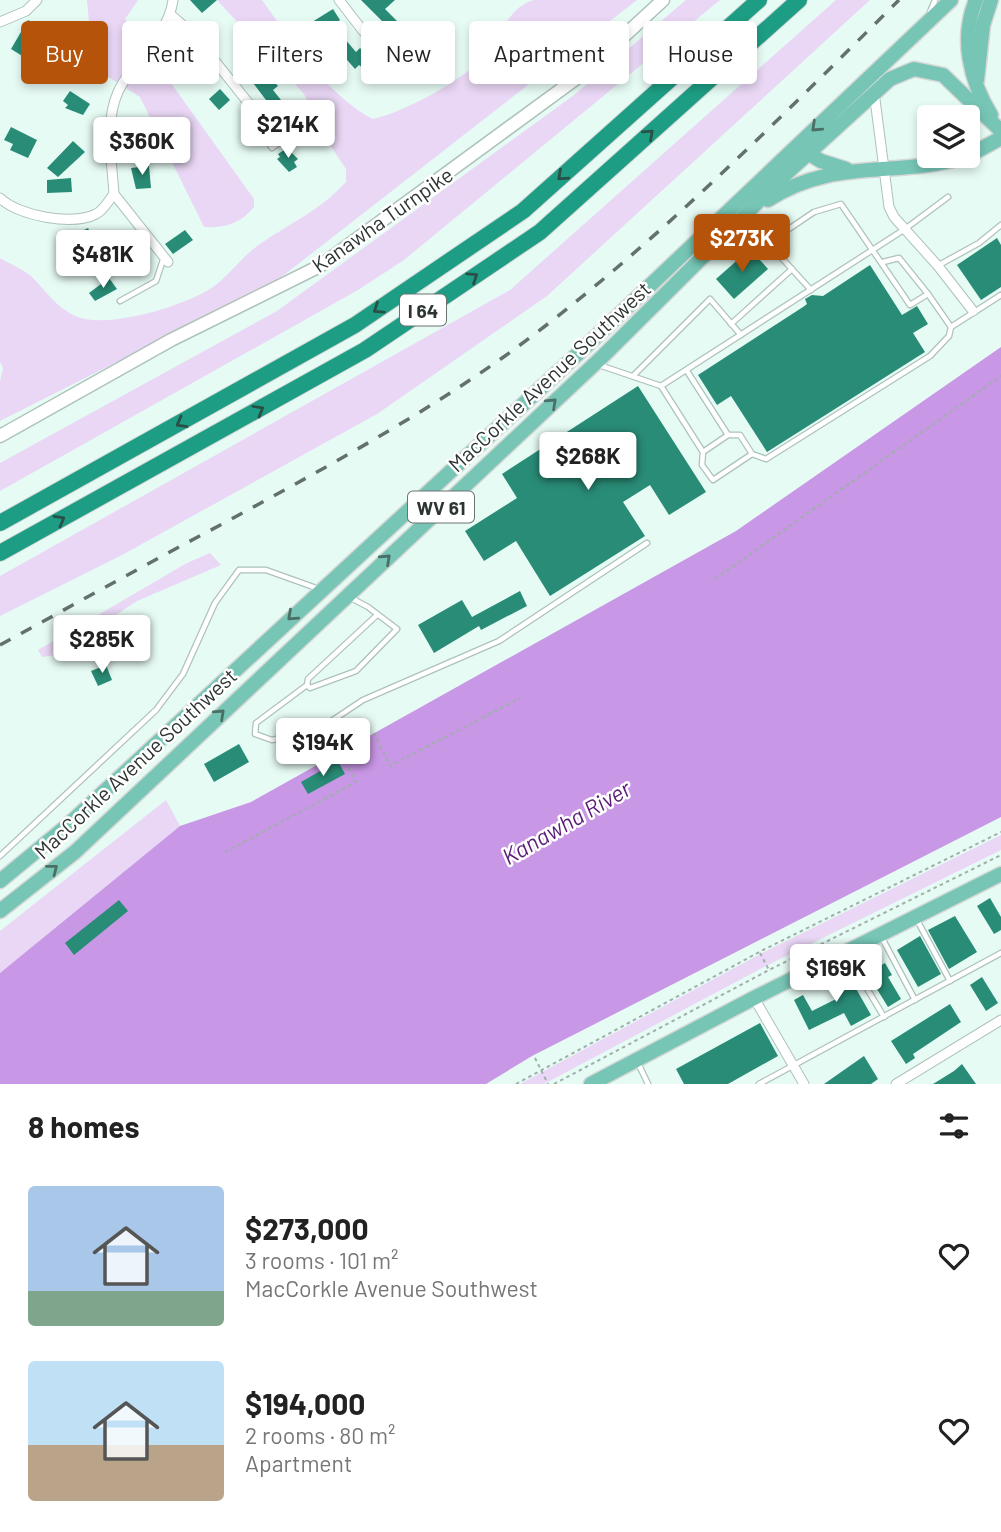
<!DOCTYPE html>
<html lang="en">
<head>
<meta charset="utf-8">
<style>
  body { margin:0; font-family:Barlow,sans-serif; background:#f2f2f2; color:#222; height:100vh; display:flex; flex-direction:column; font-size:26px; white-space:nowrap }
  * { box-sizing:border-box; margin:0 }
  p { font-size:23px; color:#767676 }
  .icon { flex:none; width:38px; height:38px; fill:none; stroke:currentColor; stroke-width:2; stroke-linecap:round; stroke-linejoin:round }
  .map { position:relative; height:1084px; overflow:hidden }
  .sheet { display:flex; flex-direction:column; background:#fff; flex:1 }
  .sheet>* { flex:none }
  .top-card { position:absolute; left:21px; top:21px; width:959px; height:63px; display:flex; gap:14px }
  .fabs { position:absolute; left:917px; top:105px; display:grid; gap:14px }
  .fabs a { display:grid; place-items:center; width:63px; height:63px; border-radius:7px; background:#fff; box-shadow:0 4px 10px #0003; font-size:35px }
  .price { position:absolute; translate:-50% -60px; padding:0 16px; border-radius:7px; background:#fff; color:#222; font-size:23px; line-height:46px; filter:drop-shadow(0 2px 4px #0008) }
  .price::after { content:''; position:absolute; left:50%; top:42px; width:21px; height:16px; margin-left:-10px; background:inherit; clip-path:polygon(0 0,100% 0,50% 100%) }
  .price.selected { background:#b45309; color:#fff }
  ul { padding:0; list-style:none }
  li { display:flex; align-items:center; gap:21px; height:175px; padding:0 28px }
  li span { display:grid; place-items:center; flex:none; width:196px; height:140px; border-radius:7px; color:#555 }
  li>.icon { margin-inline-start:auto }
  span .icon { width:84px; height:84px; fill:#fffc; stroke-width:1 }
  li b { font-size:30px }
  h2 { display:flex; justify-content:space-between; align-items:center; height:84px; padding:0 28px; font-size:30px }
  .pill { padding:0 24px; border-radius:7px; background:#fff; box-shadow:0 4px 10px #0003; font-size:24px; line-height:63px }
  .pill.selected { background:#b45309; color:#fff }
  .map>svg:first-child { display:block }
</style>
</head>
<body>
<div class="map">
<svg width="1001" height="1084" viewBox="0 0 1001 1084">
  <rect width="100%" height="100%" fill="#e7fbf5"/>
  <g fill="#e9d7f5">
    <path d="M87,0H138L125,19L254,199V207C240,224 225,228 204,227L140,97L99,71L91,44Z"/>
    <path d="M217,0H262C290,39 330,98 373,119C403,113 465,79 485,56C500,37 508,7 534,0C552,0 614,0 637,0L275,282L0,421V381L3,368L0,362V258C10,264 23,269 32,277C46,291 56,307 75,316C107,330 185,306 213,287C230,275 242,256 260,244C290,223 321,210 346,182V169L322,133L304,94Z"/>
    <polygon points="686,0 720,0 404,260 358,290 0,491 0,463 277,311 574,95"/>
    <polygon points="836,0 870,0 547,296 377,414 122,555 0,616 0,576 510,290"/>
    <polygon points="210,553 221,565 137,601 55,655 42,657 38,650 187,563"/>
    <polygon points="166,800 180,826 0,973 0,931"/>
    <polygon points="1001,835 1001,850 766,966 544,1084 520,1084 764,952"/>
  </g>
  <polygon fill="#c897e5" points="1001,347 1001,817 532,1056 486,1084 0,1084 0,973 180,826 251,802 736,531"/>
  <g fill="#298c76">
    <polygon points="190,0 217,0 202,13"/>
    <polygon points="361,0 395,0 385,9 415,39 428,26 437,36 418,55 401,37 395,42 379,26 383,22"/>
    <polygon points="333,9 340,20 333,25 356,52 360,48 372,60 363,68 359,65 355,69 341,53 335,58 322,42 311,52 304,43 317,31 312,22"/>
    <polygon points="28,20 42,28 24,57 11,49"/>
    <polygon points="180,33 191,44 190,52 201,67 198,70 193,65 188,68 183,61 186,59 170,43"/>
    <polygon points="254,52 257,52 265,61 261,66 278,86 273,90 289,110 279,117 244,71 246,69 241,63"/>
    <polygon points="220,89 230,100 219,110 209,99"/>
    <polygon points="70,91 90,104 83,115 65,108 68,105 63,101"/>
    <polygon points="11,127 37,140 28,158 10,150 13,144 4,140"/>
    <polygon points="73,141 85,152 58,177 47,168"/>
    <polygon points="287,148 298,159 294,162 297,167 289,172 277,159 280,157 278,154"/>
    <polygon points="149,166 151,188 136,189 131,168"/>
    <polygon points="71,178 72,192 47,193 47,180"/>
    <polygon points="88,228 96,245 84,251 76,234"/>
    <polygon points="185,230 193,240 173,254 165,244"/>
    <polygon points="997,238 1001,245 1001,287 981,300 957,265"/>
    <polygon points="136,245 144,255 125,268 118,258"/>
    <polygon points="750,249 768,269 734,299 716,279"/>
    <polygon points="870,265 902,315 917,306 928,324 913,333 925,352 767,452 731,396 717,405 698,375 803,307 807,304 805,299 812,295 823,296"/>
    <polygon points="109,278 117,289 95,301 89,293"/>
    <polygon points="638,386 706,492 669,515 650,485 623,502 645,536 550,596 516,541 484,561 465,531 517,498 502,474"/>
    <polygon points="520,591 527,606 481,630 479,626 434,653 418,625 462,600 472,617"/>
    <polygon points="106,665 112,680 98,686 91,671"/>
    <polygon points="239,744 249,762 214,782 204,764"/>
    <polygon points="338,761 345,774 308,794 301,782"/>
    <polygon points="990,898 1001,917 1001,930 994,934 977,906"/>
    <polygon points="119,900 128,911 74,955 65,943"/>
    <polygon points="955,916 977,952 949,969 928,930"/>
    <polygon points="920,936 941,974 918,987 897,950"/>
    <polygon points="885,963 892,975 888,977 901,999 888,1007 867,973"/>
    <polygon points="846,971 871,1015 851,1026 844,1013 809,1030 794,1000 803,995 812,1011 836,999 826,983"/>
    <polygon points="982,977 998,1003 986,1011 970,985"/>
    <polygon points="950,1004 961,1022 913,1054 915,1058 906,1064 891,1041"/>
    <polygon points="760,1023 778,1056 728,1084 684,1084 676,1069"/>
    <polygon points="864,1056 878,1079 871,1084 824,1084"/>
    <polygon points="962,1064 976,1084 933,1084 954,1071"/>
  </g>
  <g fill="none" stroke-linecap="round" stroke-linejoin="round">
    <defs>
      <g id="lane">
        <polyline points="930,12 935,0"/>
        <polyline points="262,122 263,135 272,148 282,141"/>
        <polyline points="883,262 899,258 928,294"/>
        <polyline points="939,265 979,243 1001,225"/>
        <polyline points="811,290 768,243 814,212 841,204 910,305 928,294 951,327 1001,295"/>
        <polyline points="120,301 156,281 164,257"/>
        <polyline points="731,324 792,269"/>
        <polyline points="599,365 661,386 905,229 948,197"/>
        <polyline points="633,376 710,299 741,335"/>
        <polyline points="661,386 703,452 702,465 713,480 752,454 740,435 728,435 687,371"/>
        <polyline points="703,452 728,435"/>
        <polyline points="752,454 766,459 930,356 949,336 951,327"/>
        <polyline points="351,598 368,607 397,629 356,671 310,688 307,685 308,679 377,615"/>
        <polyline points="307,685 256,723 255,734 272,740 318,730 363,700 499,641 647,543"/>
        <polyline points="335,721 340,752"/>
        <polyline points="0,856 156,710 183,674 215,603 239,570 266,570 319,589"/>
        <polyline points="917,920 950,981"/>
        <polyline points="882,938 915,1000"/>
        <polyline points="847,955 884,1017"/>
        <polyline points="638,1063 648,1084"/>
        <polyline points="759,1084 1001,953"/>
      </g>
      <g id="street">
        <polyline points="339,0 363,31 400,66"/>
        <polyline points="171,15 195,36 262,120"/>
        <polyline points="0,22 26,11 37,0"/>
        <polyline points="874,92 889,207 894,217 938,266 973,311"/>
        <polyline points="114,194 168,262"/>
        <path d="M0,198C18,216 73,226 96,214C103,211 109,200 114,194C112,160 104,124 118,92C133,59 168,37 173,0"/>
        <polyline points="754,998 804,1084"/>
        <polyline points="896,1084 1001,1020"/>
      </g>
      <polyline id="secondary" points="0,436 171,340 320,266 585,72 663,0"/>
      <g id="primary">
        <path d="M976,0C960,38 970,81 991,115"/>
        <polyline points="977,80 983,25 991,0"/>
        <polyline points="801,149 821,161 846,169"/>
        <polyline points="968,156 1001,138"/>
        <path d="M768,200C835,156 899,179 967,156"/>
        <polyline points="0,881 68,825 582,350 951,0"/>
        <polyline points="0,911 75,852 601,358 790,170 890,79 914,69 943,75 999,129"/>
        <polyline points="591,1084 754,998 1001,874"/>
      </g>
      <g id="highway">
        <polyline points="0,523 355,325 523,211 759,0"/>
        <polyline points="0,553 365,350 540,232 799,0"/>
      </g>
    </defs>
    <use href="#lane" stroke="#aec2bc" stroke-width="7"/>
    <use href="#street" stroke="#aec2bc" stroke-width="11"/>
    <use href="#secondary" stroke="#aec2bc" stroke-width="15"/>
    <use href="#primary" stroke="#d5d7d6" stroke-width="17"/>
    <use href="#highway" stroke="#d5d7d6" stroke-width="18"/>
    <g stroke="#9fafaa" stroke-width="2" stroke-dasharray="3.5 3.5" stroke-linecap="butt">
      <polyline points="715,579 1001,376"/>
      <polyline points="374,733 390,766 520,698"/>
      <polyline points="225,852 356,782 344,759"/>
      <polyline points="760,953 769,970"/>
      <polyline points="535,1058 548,1084"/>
      <polyline points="516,1084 763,950 1001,832"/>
      <polyline points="554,1084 769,970 1001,855"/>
    </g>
    <use href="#lane" stroke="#fff" stroke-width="4.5"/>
    <use href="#street" stroke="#fff" stroke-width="9"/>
    <use href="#secondary" stroke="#fff" stroke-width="12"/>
    <use href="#primary" stroke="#77c5b5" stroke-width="14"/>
    <use href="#highway" stroke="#1d9e84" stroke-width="16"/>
    <path stroke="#64706d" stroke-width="3.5" stroke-dasharray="12 12" stroke-linecap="butt" d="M0,645C75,604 150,562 226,522C321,470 416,419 505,356C645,255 776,122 899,0"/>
  </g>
  <defs><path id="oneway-chevron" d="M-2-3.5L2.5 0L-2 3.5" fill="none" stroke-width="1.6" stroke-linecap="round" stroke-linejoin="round" transform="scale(1.75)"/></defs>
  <g stroke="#4b6f67">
    <use href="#oneway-chevron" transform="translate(816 127) rotate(137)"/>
    <use href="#oneway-chevron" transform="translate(552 403) rotate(-43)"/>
    <use href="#oneway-chevron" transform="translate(386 559) rotate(-43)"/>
    <use href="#oneway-chevron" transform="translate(292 616) rotate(138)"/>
    <use href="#oneway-chevron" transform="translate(220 714) rotate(-43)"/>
    <use href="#oneway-chevron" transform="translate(53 869) rotate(-38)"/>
  </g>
  <g stroke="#294f47">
    <use href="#oneway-chevron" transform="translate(649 134) rotate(-42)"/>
    <use href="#oneway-chevron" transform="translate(562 176) rotate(138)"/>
    <use href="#oneway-chevron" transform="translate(473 277) rotate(-34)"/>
    <use href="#oneway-chevron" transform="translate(378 309) rotate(146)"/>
    <use href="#oneway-chevron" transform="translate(259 410) rotate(-30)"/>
    <use href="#oneway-chevron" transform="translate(181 423) rotate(151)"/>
    <use href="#oneway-chevron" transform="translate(60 520) rotate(-29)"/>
  </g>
  <g text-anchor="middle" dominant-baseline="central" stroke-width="5" stroke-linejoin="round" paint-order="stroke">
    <g fill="#fff" stroke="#6c7270" stroke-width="2">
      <rect x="400" y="294.5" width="46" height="31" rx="5"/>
      <rect x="408" y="491.5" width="66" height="31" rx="5"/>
    </g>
    <g font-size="19" font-weight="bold" fill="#2d3533">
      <text x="423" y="310">I 64</text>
      <text x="441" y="507">WV 61</text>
    </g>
    <g font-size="21" fill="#2d3533" stroke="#fff">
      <text transform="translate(382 219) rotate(-35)">Kanawha Turnpike</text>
      <text transform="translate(549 376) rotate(-43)">MacCorkle Avenue Southwest</text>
      <text transform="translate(135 763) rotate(-43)">MacCorkle Avenue Southwest</text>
    </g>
    <g font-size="23" font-style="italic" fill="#591b77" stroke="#fff">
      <text transform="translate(566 822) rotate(-30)">Kanawha River</text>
    </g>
  </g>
</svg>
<div class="fabs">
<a><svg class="icon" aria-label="layers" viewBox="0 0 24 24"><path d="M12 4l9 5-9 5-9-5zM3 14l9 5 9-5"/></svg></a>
</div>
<b class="price" style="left:288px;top:160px">$214K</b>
<b class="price" style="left:142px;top:177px">$360K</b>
<b class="price selected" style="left:742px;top:274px">$273K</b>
<b class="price" style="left:103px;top:290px">$481K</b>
<b class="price" style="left:588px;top:492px">$268K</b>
<b class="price" style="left:102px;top:675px">$285K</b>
<b class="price" style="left:323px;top:778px">$194K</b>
<b class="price" style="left:836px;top:1004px">$169K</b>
<div class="top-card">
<a class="pill selected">Buy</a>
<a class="pill">Rent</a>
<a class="pill">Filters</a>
<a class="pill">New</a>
<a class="pill">Apartment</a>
<a class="pill">House</a>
</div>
</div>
<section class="sheet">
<h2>8 homes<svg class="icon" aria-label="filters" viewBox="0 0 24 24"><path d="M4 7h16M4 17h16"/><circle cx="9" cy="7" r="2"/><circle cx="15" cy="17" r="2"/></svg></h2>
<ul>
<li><span style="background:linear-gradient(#a9c7e8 75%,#7fa58c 0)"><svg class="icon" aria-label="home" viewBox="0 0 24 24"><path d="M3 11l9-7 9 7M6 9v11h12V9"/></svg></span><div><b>$273,000</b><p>3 rooms · 101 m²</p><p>MacCorkle Avenue Southwest</p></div><svg class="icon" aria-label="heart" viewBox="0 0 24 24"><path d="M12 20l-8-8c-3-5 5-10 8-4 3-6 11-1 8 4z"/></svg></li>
<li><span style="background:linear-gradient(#bfe0f5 60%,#b9a48a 0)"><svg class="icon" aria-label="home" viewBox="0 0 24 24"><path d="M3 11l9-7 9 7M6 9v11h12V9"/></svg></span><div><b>$194,000</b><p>2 rooms · 80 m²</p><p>Apartment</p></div><svg class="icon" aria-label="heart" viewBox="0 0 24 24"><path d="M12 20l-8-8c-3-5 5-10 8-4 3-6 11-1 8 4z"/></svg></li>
</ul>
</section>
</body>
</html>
